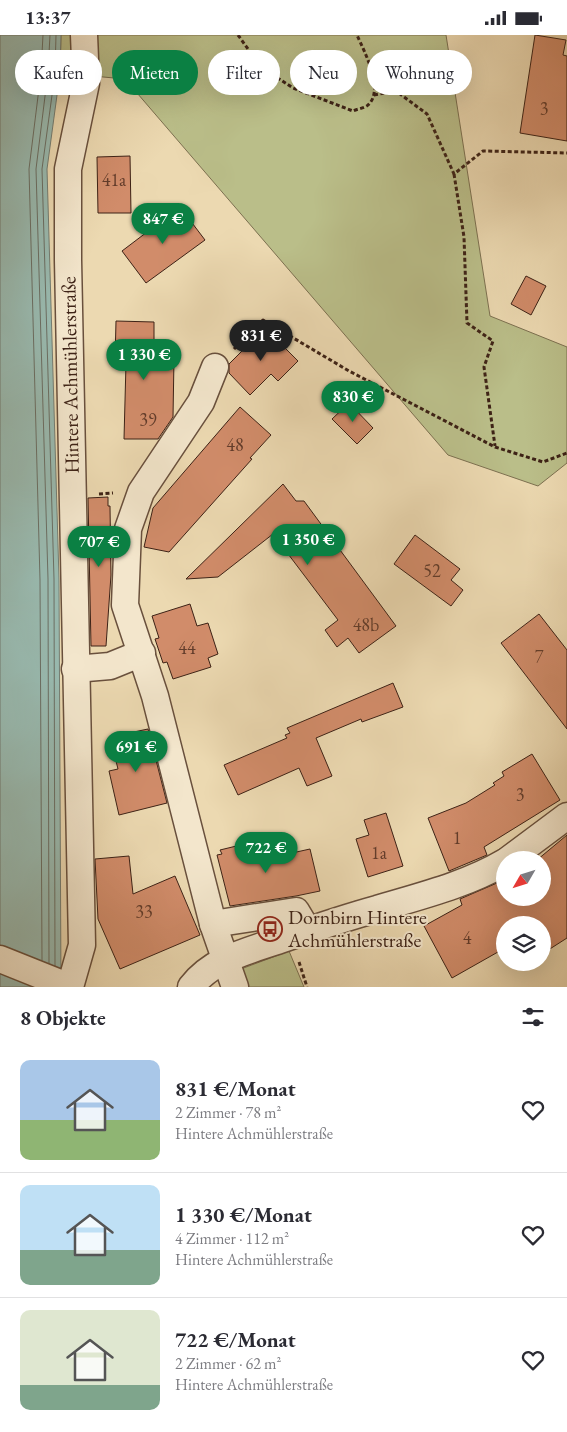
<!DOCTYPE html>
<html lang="de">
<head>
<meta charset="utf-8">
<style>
  body { margin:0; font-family:"EB Garamond",serif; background:#f2f2f3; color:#2b2b33; height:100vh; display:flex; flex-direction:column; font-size:19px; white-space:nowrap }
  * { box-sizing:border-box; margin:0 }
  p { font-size:16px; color:#7c7c81 }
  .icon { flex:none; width:28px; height:28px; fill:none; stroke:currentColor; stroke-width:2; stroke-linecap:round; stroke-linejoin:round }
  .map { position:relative; height:952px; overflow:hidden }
  .details { display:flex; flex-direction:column; background:#fff; flex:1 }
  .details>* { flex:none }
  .hud { position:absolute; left:15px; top:15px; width:538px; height:45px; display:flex; gap:10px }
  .needle { width:32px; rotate:231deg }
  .controls { position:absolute; left:496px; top:816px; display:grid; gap:10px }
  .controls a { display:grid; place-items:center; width:55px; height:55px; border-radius:50%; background:#fff; box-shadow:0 5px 20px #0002; font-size:25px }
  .price { position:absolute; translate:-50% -42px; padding:0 11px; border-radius:18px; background:#0b8043; color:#fff; font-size:16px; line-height:32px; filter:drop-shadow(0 1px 2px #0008) }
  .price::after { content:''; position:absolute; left:50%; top:30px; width:15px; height:11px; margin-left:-8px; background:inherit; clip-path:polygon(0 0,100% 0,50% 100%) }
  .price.active { background:#222; color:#fff }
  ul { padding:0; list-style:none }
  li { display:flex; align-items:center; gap:15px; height:125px; padding:0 20px }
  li+li { border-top:1px solid #e1e1e2 }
  li span { display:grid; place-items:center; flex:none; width:140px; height:100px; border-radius:10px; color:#555 }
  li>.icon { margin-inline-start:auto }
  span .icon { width:60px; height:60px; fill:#fffc; stroke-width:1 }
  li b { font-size:21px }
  h2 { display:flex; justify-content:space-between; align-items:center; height:60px; padding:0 20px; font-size:21px }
  .pill { padding:0 18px; border-radius:22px; background:#fff; box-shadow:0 5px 20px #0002; font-size:18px; line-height:45px }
  .pill.active { background:#0b8043; color:#fff }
  .status { display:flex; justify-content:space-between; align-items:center; height:35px; padding:0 25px; background:#fff; direction:ltr }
  .status svg { height:14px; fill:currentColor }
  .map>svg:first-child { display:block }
</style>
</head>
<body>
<div class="status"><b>13:37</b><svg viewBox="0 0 49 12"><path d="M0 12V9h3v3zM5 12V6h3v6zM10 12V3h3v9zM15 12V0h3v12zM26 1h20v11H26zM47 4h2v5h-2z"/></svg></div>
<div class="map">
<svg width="567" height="952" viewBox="0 0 567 952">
  <rect width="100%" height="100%" fill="#ecd9b1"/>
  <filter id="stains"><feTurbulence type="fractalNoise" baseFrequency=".004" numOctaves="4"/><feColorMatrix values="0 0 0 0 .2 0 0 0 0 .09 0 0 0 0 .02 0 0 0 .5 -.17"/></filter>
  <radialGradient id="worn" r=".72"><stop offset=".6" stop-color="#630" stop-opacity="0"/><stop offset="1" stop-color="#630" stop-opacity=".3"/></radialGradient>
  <g fill="#babe89" stroke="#7c7050">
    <polygon points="61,0 446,0 490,281 567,312 567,428 538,451 448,420 125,44 60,38"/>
    <polygon points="289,916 304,952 247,952 241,934"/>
  </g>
  <polygon fill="#99bab0" stroke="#747d72" points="0,0 61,0 60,38 47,134 59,544 61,952 0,952"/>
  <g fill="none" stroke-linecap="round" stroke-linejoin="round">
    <g stroke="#6b6e63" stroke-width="1">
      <polyline points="42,925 40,545 29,134 41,37 43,0"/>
      <polyline points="49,928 48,544 36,134 48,37 50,0"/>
      <polyline points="55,931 54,544 42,134 55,38 56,0"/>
    </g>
  </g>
  <g fill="#d18c6a" stroke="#3d2216">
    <polygon points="535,0 566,5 563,20 567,21 567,106 520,98"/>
    <polygon points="130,121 131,178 98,178 97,122"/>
    <polygon points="180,172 205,205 146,248 122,216"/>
    <polygon points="526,241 546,251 531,280 511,269"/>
    <polygon points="116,286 154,287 154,323 174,323 173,382 158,404 124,404 126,328 115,327"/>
    <polygon points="265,293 298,326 278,346 271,339 250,360 229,338 229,329"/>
    <polygon points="349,368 373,393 357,409 332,384"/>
    <polygon points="240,372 271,400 250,423 252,424 169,517 144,512 153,473"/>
    <polygon points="283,449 296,466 304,466 396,591 359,618 348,603 337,612 325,595 338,585 273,499 218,542 186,544"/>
    <polygon points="108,462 108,471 110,471 111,540 106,611 91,611 88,463"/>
    <polygon points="415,500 460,534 451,545 463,555 451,571 394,529"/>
    <polygon points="190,569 197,591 208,588 218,619 208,623 211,632 173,644 167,627 163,628 155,604 159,603 152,581"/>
    <polygon points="539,579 567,615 567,694 501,608"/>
    <polygon points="393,648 403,672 362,687 361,684 316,703 332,741 307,751 299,733 238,760 224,730 287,703 285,700 290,698 287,693"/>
    <polygon points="148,694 167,768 119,780 109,736 118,734 110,702"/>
    <polygon points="532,719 560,765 484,812 487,820 449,836 428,783 466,768 495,750 493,748 504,741 502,737"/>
    <polygon points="386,778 403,831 368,842 356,804 369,800 364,785"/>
    <polygon points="567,800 567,903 542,919 542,890 505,890 505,913 452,943 424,891 462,870 460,864 497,848 501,858 505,854 505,862 542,862 542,825 537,825"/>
    <polygon points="261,805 265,824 310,814 320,856 296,861 230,871 217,820 222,819 220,815"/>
    <polygon points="129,821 133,859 175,841 200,900 120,934 98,884 95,824"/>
  </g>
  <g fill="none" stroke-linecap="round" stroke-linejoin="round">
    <defs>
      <g id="minor">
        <polyline points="215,332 201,367 141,457 128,494 125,570 155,661 213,889 235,952"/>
        <polyline points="75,634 110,631 142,618"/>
        <polyline points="508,825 567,781"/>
        <polyline points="213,889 296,876 308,896"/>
        <polyline points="0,924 70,952"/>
        <polyline points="70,952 82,910 68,225 68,134 86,48 84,0"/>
        <path d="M191,952C212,924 248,916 280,905C312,894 344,883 377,874C420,861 466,850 505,827"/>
      </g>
    </defs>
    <use href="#minor" stroke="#69503d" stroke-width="29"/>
    <g stroke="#3d2216" stroke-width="3" stroke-dasharray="4 2.5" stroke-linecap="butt">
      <path d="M238,0L261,32L293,53L353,76C357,74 365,73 368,70C385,55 364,16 357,0"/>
      <polyline points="374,60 396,56 427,79 454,139 483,116 567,118"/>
      <polyline points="454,139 464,202 467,288 493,306 484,332 495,411"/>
      <polyline points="234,314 263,285 349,336 495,412 543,427 567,418"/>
      <polyline points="99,459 113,458"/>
      <polyline points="299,927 307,952"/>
    </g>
    <use href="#minor" stroke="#f3e6cc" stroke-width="26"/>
  </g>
  <defs>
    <symbol id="bus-ring" viewBox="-11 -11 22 22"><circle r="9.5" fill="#f3e6cc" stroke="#8f2418" stroke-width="1.5"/><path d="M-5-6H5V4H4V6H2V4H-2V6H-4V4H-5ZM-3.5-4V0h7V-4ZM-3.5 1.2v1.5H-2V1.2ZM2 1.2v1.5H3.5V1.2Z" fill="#8f2418"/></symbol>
  </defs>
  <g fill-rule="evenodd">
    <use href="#bus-ring" x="256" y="880" width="28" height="28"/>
  </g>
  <g text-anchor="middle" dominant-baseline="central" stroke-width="4" stroke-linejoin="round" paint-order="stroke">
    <g font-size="18" fill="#623c2b">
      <text x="544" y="73">3</text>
      <text x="114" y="144">41a</text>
      <text x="148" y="384">39</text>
      <text x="235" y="409">48</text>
      <text x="432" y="535">52</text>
      <text x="366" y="589">48b</text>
      <text x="187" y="612">44</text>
      <text x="539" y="621">7</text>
      <text x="520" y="759">3</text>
      <text x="457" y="802">1</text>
      <text x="379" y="817">1a</text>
      <text x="144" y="876">33</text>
      <text x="467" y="902">4</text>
    </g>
    <g font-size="20" fill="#3d2216" stroke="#f3e6cc">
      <text transform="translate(70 340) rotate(-91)">Hintere Achmühlerstraße</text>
    </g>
    <g font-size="20" fill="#3d2216" stroke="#f3e6cc" text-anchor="start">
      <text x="288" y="882">Dornbirn Hintere<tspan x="288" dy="23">Achmühlerstraße</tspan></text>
    </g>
  </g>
  <rect width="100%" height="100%" filter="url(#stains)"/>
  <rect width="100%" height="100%" fill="url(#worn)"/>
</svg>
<div class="controls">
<a><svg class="needle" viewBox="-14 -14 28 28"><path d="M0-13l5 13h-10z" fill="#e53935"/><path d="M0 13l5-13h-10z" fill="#7c7c81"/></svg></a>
<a><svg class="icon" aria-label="layers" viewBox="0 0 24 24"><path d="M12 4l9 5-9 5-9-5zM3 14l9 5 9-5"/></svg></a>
</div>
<b class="price" style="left:163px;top:210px">847 €</b>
<b class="price active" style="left:261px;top:327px">831 €</b>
<b class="price" style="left:144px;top:346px">1 330 €</b>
<b class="price" style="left:353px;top:388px">830 €</b>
<b class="price" style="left:308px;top:531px">1 350 €</b>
<b class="price" style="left:99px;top:533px">707 €</b>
<b class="price" style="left:136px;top:738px">691 €</b>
<b class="price" style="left:266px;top:839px">722 €</b>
<div class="hud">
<a class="pill">Kaufen</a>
<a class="pill active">Mieten</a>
<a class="pill">Filter</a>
<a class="pill">Neu</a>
<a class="pill">Wohnung</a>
</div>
</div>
<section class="details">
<h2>8 Objekte<svg class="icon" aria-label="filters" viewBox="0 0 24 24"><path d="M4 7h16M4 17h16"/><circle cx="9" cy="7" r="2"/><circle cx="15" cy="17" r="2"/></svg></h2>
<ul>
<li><span style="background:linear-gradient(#a9c7e8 60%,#8fb573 0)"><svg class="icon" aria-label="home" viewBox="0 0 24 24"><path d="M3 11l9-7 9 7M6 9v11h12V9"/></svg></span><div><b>831 €/Monat</b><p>2 Zimmer · 78 m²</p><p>Hintere Achmühlerstraße</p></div><svg class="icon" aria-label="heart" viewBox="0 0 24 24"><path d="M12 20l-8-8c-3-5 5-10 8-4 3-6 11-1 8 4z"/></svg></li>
<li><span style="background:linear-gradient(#bfe0f5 65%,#7fa58c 0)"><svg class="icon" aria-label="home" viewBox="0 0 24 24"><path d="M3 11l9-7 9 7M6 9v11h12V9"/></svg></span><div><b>1 330 €/Monat</b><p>4 Zimmer · 112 m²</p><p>Hintere Achmühlerstraße</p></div><svg class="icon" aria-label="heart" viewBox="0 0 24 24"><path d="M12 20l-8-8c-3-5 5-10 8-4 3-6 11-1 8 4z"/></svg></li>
<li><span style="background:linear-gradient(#dfe7d0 75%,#7fa58c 0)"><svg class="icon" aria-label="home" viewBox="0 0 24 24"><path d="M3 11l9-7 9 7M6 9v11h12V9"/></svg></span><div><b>722 €/Monat</b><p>2 Zimmer · 62 m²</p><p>Hintere Achmühlerstraße</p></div><svg class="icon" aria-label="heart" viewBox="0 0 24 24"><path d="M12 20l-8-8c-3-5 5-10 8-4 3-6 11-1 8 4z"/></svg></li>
</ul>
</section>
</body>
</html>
